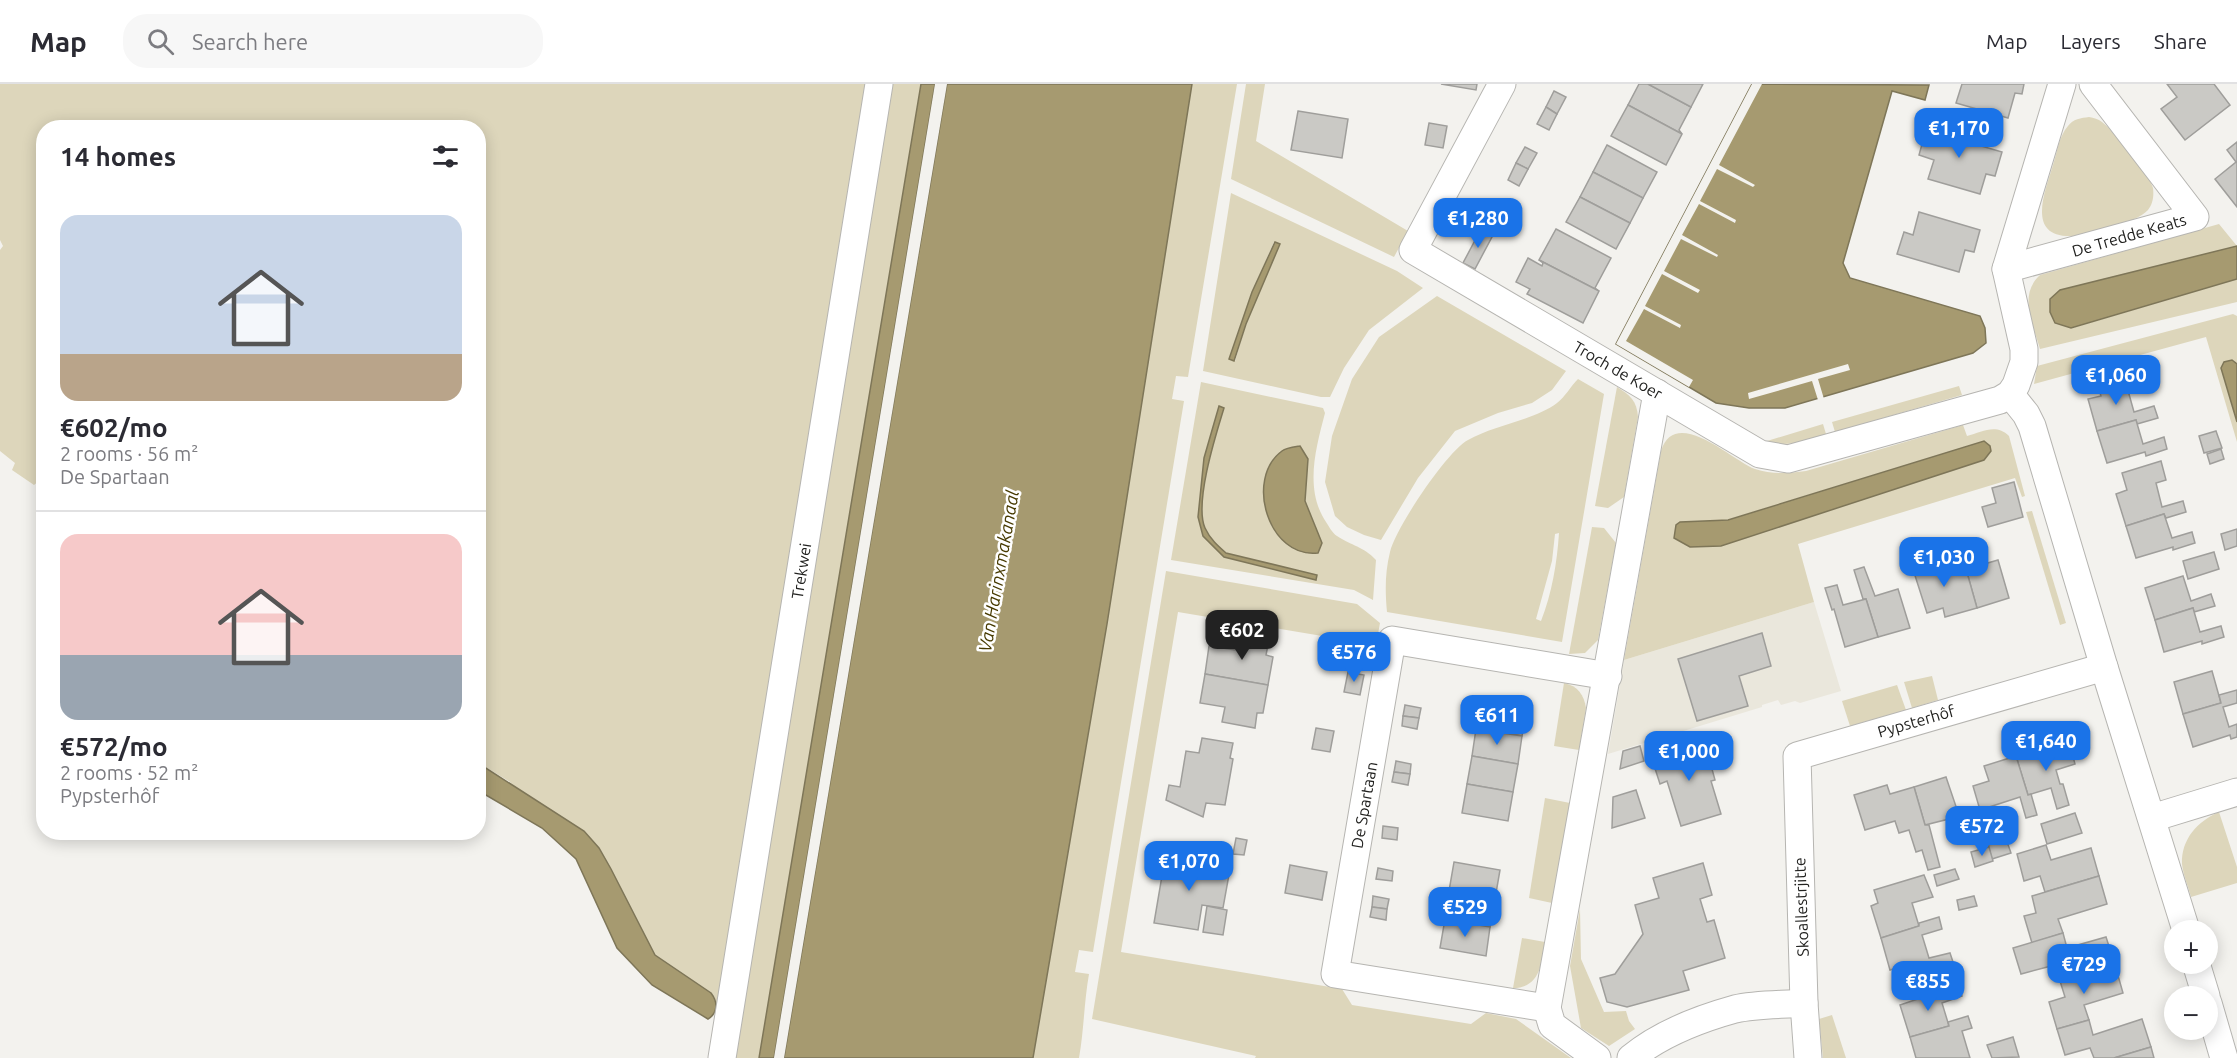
<!DOCTYPE html>
<html lang="en">
<head>
<meta charset="utf-8">
<style>
  body { margin:0; font-family:Ubuntu,sans-serif; background:#f7f7f7; color:#2b2b33; height:100vh; display:flex; flex-direction:column; font-size:22px; white-space:nowrap }
  * { box-sizing:border-box; margin:0 }
  p { font-size:20px; color:#7c7c81 }
  .icon { flex:none; width:33px; height:33px; fill:none; stroke:currentColor; stroke-width:2; stroke-linecap:round; stroke-linejoin:round }
  .map { position:relative; flex:1; overflow:hidden }
  .drawer { position:absolute; left:36px; top:36px; width:450px; height:720px; display:flex; flex-direction:column; background:#fff; border-radius:24px; box-shadow:0 3px 15px #0003 }
  .drawer>* { flex:none }
  .fabs { position:absolute; left:2164px; top:836px; display:grid; gap:12px }
  .fabs a { display:grid; place-items:center; width:54px; height:54px; border-radius:50%; background:#fff; box-shadow:0 3px 15px #0003; font-size:30px }
  .price { position:absolute; translate:-50% -51px; padding:0 14px; border-radius:12px; background:#1a73e8; color:#fff; font-size:20px; line-height:39px; filter:drop-shadow(0 2px 3px #0008) }
  .price::after { content:''; position:absolute; left:50%; top:36px; width:18px; height:14px; margin-left:-9px; background:inherit; clip-path:polygon(0 0,100% 0,50% 100%) }
  .price.on { background:#222; color:#fff }
  ul { padding:0; list-style:none }
  li { display:grid; align-content:center; gap:12px; height:318px; padding:0 24px }
  li+li { border-top:2px solid #e1e1e2 }
  li span { display:grid; place-items:center; height:186px; border-radius:18px; color:#555 }
  li>.icon { margin-inline-start:auto }
  span .icon { width:108px; height:108px; fill:#fffc; stroke-width:1 }
  li b { font-size:26px }
  h2 { display:flex; justify-content:space-between; align-items:center; height:72px; padding:0 24px; font-size:26px }
  header { display:flex; align-items:center; gap:36px; box-sizing:border-box; height:84px; padding:0 30px; background:#fff; border-bottom:2px solid #e1e1e2 }
  header strong { font-size:28px }
  nav { display:flex; gap:33px; margin-inline-start:auto; font-size:21px }
  .search { width:420px; height:54px; background:#f7f7f7; display:flex; align-items:center; gap:15px; box-sizing:border-box; padding:0 21px; border-radius:24px; color:#7c7c81; font-size:22px }
  .map>svg:first-child { display:block }
</style>
</head>
<body>
<header>
<strong>Map</strong>
<div class="search"><svg class="icon" aria-label="search" viewBox="0 0 24 24"><circle cx="10" cy="10" r="6"/><path d="M15 15l6 6"/></svg>Search here</div>
<nav><a>Map</a><a>Layers</a><a>Share</a></nav>
</header>
<div class="map">
<svg width="2237" height="974" viewBox="0 0 2237 974">
  <rect width="100%" height="100%" fill="#f3f2ee"/>
  <polygon fill="#eae7dc" points="1814,518 1841,607 1800,619 1795,617 1781,621 1778,616 1762,621 1762,623 1608,670 1624,576"/>
  <g fill="#ddd6bb" fill-rule="evenodd">
    <polygon points="0,0 871,0 721,926 716,924 715,914 655,871 634,831 510,698 479,679 478,44 44,44 44,396 39,397 34,401 12,386 15,379 0,367 0,166 3,162 0,156"/>
    <polygon points="889,0 921,0 759,974 732,974"/>
    <path d="M1192,0H1237L1188,293L1176,292L1172,315L1184,317L1093,868L1079,866L1075,888L1089,890C1084,918 1084,946 1079,974H1033L1107,540Z"/>
    <polygon points="1246,0 1265,0 1256,57 1408,147 1394,173 1231,95"/>
    <path d="M2089,33C2094,34 2098,35 2102,38C2113,46 2150,91 2153,104C2154,112 2153,120 2148,126C2135,140 2092,147 2073,152C2025,154 2045,108 2053,81C2057,69 2059,52 2068,42C2073,35 2081,34 2089,33Z"/>
    <path d="M1231,109L1397,187L1423,204L1369,246L1344,284L1330,313H1321L1203,287ZM1274,158L1280,160L1246,240L1235,277L1230,276L1252,208Z"/>
    <path d="M2219,140L2237,162L2224,166L2072,244L2237,195V218L2040,265C2033,240 2018,211 2040,191Z"/>
    <polygon points="1437,212 1566,287 1552,306 1532,319 1498,329 1455,347 1418,394 1381,456 1364,451 1347,443 1335,432 1325,398 1332,352 1352,295 1379,253"/>
    <polygon points="2233,230 2237,232 2237,280 2232,276 2221,284 2237,338 2237,358 2206,253 2034,300 2037,282"/>
    <path d="M1578,295L1604,310L1562,558L1387,528C1385,507 1385,488 1390,468C1395,445 1447,367 1468,356C1494,341 1535,336 1557,319C1565,313 1571,302 1578,295ZM1559,449C1557,479 1552,509 1541,537L1536,535L1552,477L1555,450Z"/>
    <path d="M1201,298L1323,324L1325,329C1316,364 1304,405 1326,438C1329,442 1332,449 1337,452C1352,462 1363,462 1376,476L1373,516L1354,506L1171,476ZM1219,322L1224,324C1216,351 1194,420 1205,444C1210,455 1218,462 1226,469L1317,491L1316,496L1224,473L1203,452L1198,433ZM1306,397L1305,417L1316,443L1271,442Z"/>
    <polygon points="1959,302 1962,311 1835,348 1832,338"/>
    <path d="M1617,303C1630,311 1637,317 1638,333L1624,413L1608,424L1595,422Z"/>
    <path d="M1823,340L1826,350C1808,355 1786,365 1767,357Z"/>
    <path d="M1963,341L1967,352C1982,348 1996,339 2009,352L2025,412L2022,413L2015,394L1798,460L1814,518L1624,576L1661,367C1675,321 1732,376 1755,385C1772,391 1789,389 1806,387ZM1984,357L1991,367L1984,376L1760,449L1680,438L1727,436Z"/>
    <polygon points="2032,427 2066,539 2060,541 2026,428"/>
    <polygon points="1592,443 1604,444 1616,459 1598,556 1585,569 1569,570"/>
    <polygon points="1166,487 1357,520 1380,539 1376,561 1178,528 1121,868 1342,905 1352,921 1471,940 1486,929 1516,935 1571,974 1255,974 1256,972 1092,935"/>
    <polygon points="1932,592 1938,616 1912,624 1904,598"/>
    <path d="M1564,599C1578,602 1584,611 1586,624L1579,666L1554,662Z"/>
    <polygon points="1897,601 1906,626 1850,642 1842,617"/>
    <polygon points="1545,714 1570,719 1552,819 1529,814"/>
    <path d="M2219,728L2237,783V799L2191,813C2188,802 2183,790 2182,780C2181,755 2198,737 2219,728Z"/>
    <polygon points="1580,825 1581,875 1604,928 1626,927 1629,937 1635,945 1609,962 1581,944 1570,882"/>
    <path d="M1522,854L1545,858C1542,879 1540,904 1513,904Z"/>
    <polygon points="1832,931 1846,974 1823,974 1819,935"/>
  </g>
  <g fill="#a69a70" stroke="#7e7658" stroke-width="1.5">
    <polygon points="921,0 935,0 774,974 759,974"/>
    <polygon points="947,0 1192,0 1107,540 1033,974 784,974"/>
    <polygon points="1752,0 1929,1 1925,16 1892,7 1843,179 1850,194 1980,232 1985,244 1986,259 1973,269 1785,324 1749,324 1716,319 1616,260"/>
    <polygon points="1275,158 1280,160 1246,240 1234,277 1229,275 1252,208"/>
    <polygon points="2237,162 2237,195 2071,244 2055,239 2050,228 2050,215 2060,206"/>
    <polygon points="2232,276 2237,280 2237,338 2221,284 2224,278"/>
    <path d="M1219,322L1224,324C1216,350 1194,419 1205,444C1210,455 1218,462 1226,469L1317,491L1316,496L1224,473L1203,452L1198,433L1204,374Z"/>
    <polygon points="1984,357 1990,362 1991,367 1984,376 1721,462 1690,463 1674,454 1676,441 1680,438 1728,436"/>
    <path d="M1300,362L1308,375L1305,417L1322,459L1318,469C1269,475 1244,395 1282,367C1286,364 1294,363 1300,362Z"/>
    <path d="M478,679L584,747L599,764L611,785L655,871L711,909C718,918 718,929 708,935L652,901L617,864L576,775L542,744L479,707Z"/>
  </g>
  <g fill="#f3f2ee">
    <polygon points="935,0 938,0 872,402 777,974 774,974"/>
    <polygon points="944,0 947,0 894,317 784,974 781,974"/>
    <polygon points="1752,0 1762,0 1719,81 1755,101 1753,103 1717,85 1700,117 1736,136 1735,139 1699,120 1682,151 1718,171 1717,173 1681,155 1664,187 1700,206 1698,209 1662,190 1645,222 1681,241 1680,244 1644,225 1626,257 1693,296 1689,303 1616,260"/>
    <polygon points="1848,280 1850,286 1818,295 1824,315 1821,316 1818,316 1812,297 1749,315 1748,309"/>
  </g>
  <g fill="#cac9c5" stroke="#9f9e9b" stroke-width="1.5">
    <polygon points="1441,0 1477,0 1476,6"/>
    <polygon points="1639,0 1648,0 1691,23 1679,46 1682,50 1628,21"/>
    <polygon points="1648,0 1703,0 1691,23"/>
    <polygon points="1962,0 2024,0 2022,10 2015,9 2008,34 1956,19"/>
    <polygon points="2167,0 2214,0 2230,21 2185,56 2161,25 2177,13"/>
    <polygon points="1554,7 1566,13 1557,30 1546,23"/>
    <polygon points="1628,21 1682,50 1666,81 1611,52"/>
    <polygon points="1546,23 1557,30 1549,46 1537,40"/>
    <polygon points="1298,27 1348,35 1342,74 1291,66"/>
    <polygon points="1945,38 1968,44 1964,57 2002,68 1995,92 1986,90 1980,110 1928,95 1934,76 1919,71 1926,46 1941,51"/>
    <polygon points="1429,39 1447,42 1443,64 1425,61"/>
    <polygon points="2237,58 2237,123 2215,95 2236,78 2227,66"/>
    <polygon points="1607,61 1657,88 1643,114 1593,88"/>
    <polygon points="1525,63 1537,69 1528,85 1516,79"/>
    <polygon points="1516,79 1528,85 1519,102 1508,96"/>
    <polygon points="1593,88 1643,114 1630,139 1580,113"/>
    <polygon points="1580,113 1630,139 1616,165 1566,138"/>
    <polygon points="1919,128 1980,146 1974,168 1965,166 1959,188 1897,170 1904,148 1913,151"/>
    <polygon points="1490,129 1502,135 1493,151 1481,145"/>
    <polygon points="1481,145 1493,151 1475,185 1463,179"/>
    <polygon points="1556,145 1611,174 1595,204 1599,207 1539,176"/>
    <polygon points="1528,174 1542,182 1543,179 1539,176 1599,207 1583,239 1527,210 1530,205 1516,198"/>
    <polygon points="2115,290 2120,305 2127,303 2134,328 2154,322 2158,334 2137,340 2136,336 2097,347 2088,315 2101,312 2096,296"/>
    <polygon points="2136,336 2143,360 2164,353 2167,365 2146,372 2145,368 2107,379 2097,347"/>
    <polygon points="2216,347 2222,364 2204,369 2199,352"/>
    <polygon points="2221,365 2224,375 2210,380 2207,370"/>
    <polygon points="2161,377 2166,396 2156,399 2162,423 2183,417 2186,428 2166,434 2164,430 2126,442 2116,410 2127,406 2122,389"/>
    <polygon points="2014,398 2023,433 1988,443 1982,423 1996,419 1992,404"/>
    <polygon points="2164,430 2172,454 2192,448 2195,459 2173,466 2173,463 2136,474 2126,442"/>
    <polygon points="2237,445 2237,462 2225,466 2221,450"/>
    <polygon points="1968,462 1974,483 1998,476 2009,514 1977,524 1966,485 1962,486 1956,466"/>
    <polygon points="2214,468 2219,485 2188,495 2183,477"/>
    <polygon points="1936,472 1942,492 1966,485 1977,524 1945,533 1943,524 1927,529 1911,479"/>
    <polygon points="1864,483 1875,512 1898,505 1910,544 1878,553 1866,515 1863,515 1854,486"/>
    <polygon points="2183,492 2191,517 2211,510 2215,522 2194,528 2193,524 2155,536 2145,504"/>
    <polygon points="1837,501 1843,521 1866,515 1878,553 1845,563 1834,525 1832,526 1825,504"/>
    <polygon points="2193,524 2200,548 2221,542 2224,553 2202,560 2202,557 2164,568 2155,536"/>
    <polygon points="1762,549 1771,582 1739,592 1748,622 1697,637 1678,575"/>
    <polygon points="1237,551 1269,556 1266,571 1273,573 1268,601 1205,590 1209,562 1235,566"/>
    <polygon points="2212,587 2221,619 2183,630 2174,598"/>
    <polygon points="1348,588 1364,591 1360,611 1344,608"/>
    <polygon points="1205,590 1268,601 1263,629 1257,629 1255,644 1222,638 1225,623 1200,619"/>
    <polygon points="2237,606 2237,619 2223,623 2229,643 2237,640 2237,653 2231,655 2230,651 2193,663 2183,630 2221,619 2219,611"/>
    <polygon points="1480,615 1527,623 1522,652 1476,644"/>
    <polygon points="1405,621 1421,624 1419,634 1403,632"/>
    <polygon points="1403,632 1419,634 1417,645 1402,642"/>
    <polygon points="1316,644 1334,647 1330,668 1312,665"/>
    <polygon points="1476,645 1522,652 1518,680 1472,672"/>
    <polygon points="1202,654 1233,659 1230,674 1233,675 1225,721 1206,719 1203,733 1166,716 1169,701 1180,703 1186,667 1199,669"/>
    <polygon points="1704,656 1715,696 1711,697 1721,730 1681,742 1667,697 1660,700 1651,672"/>
    <polygon points="1640,662 1644,677 1620,685 1623,667"/>
    <polygon points="2070,662 2075,680 2056,686 2060,700 2063,700 2069,721 2057,725 2051,704 2028,711 2016,672 2049,663 2050,668"/>
    <polygon points="1472,672 1518,680 1513,708 1467,700"/>
    <polygon points="2016,672 2028,711 2031,710 2037,731 2026,734 2020,713 1980,726 1973,702 1989,697 1984,682"/>
    <polygon points="1396,677 1411,680 1410,690 1394,688"/>
    <polygon points="1394,688 1410,690 1408,701 1392,698"/>
    <polygon points="1946,693 1966,752 1955,755 1949,735 1925,741 1914,703"/>
    <polygon points="1467,700 1513,708 1508,737 1462,729"/>
    <polygon points="1887,701 1890,710 1914,703 1925,741 1929,741 1940,783 1928,786 1922,766 1916,768 1909,746 1899,749 1895,737 1865,746 1854,711"/>
    <polygon points="1636,706 1645,734 1612,744 1613,713"/>
    <polygon points="2075,729 2082,749 2047,760 2041,740"/>
    <polygon points="1383,742 1398,744 1397,756 1382,754"/>
    <polygon points="1236,754 1247,756 1244,771 1233,770"/>
    <polygon points="2006,755 2011,769 1992,775 1988,761"/>
    <polygon points="2046,761 2051,776 2091,764 2099,792 2045,808 2040,792 2024,797 2017,770"/>
    <polygon points="1989,763 1993,777 1975,783 1971,768"/>
    <polygon points="1165,774 1230,785 1223,824 1202,821 1198,846 1154,839"/>
    <polygon points="1454,778 1500,786 1495,815 1449,807"/>
    <polygon points="1703,779 1712,811 1700,815 1707,838 1714,836 1725,874 1683,887 1689,906 1627,923 1607,918 1600,894 1615,890 1643,850 1635,821 1659,814 1653,794"/>
    <polygon points="1290,781 1327,788 1322,816 1285,809"/>
    <polygon points="1378,784 1393,787 1392,797 1376,795"/>
    <polygon points="1955,785 1959,795 1937,802 1934,791"/>
    <polygon points="1924,791 1933,813 1912,819 1919,842 1881,854 1871,822 1878,819 1874,806"/>
    <polygon points="2099,792 2107,820 2058,835 2063,849 2032,859 2024,832 2036,829 2032,812"/>
    <polygon points="1449,808 1495,815 1490,843 1445,835"/>
    <polygon points="1373,812 1389,815 1387,825 1372,823"/>
    <polygon points="1974,812 1977,822 1959,826 1957,816"/>
    <polygon points="1207,822 1227,826 1223,851 1203,848"/>
    <polygon points="1372,823 1387,825 1386,836 1370,833"/>
    <polygon points="1939,833 1942,845 1922,851 1929,874 1950,869 1955,884 1913,897 1908,881 1890,886 1881,854 1919,842 1919,839"/>
    <polygon points="1445,835 1490,843 1486,872 1440,864"/>
    <polygon points="2063,849 2067,864 2106,853 2115,881 2060,897 2055,881 2021,890 2013,864"/>
    <polygon points="2115,881 2123,909 2084,921 2089,936 2057,945 2049,918 2065,913 2060,897"/>
    <polygon points="1959,901 1962,912 1942,919 1949,942 1910,953 1900,921"/>
    <polygon points="1968,932 1972,944 1962,947 1970,974 1916,974 1910,953 1949,942 1948,938"/>
    <polygon points="2142,935 2151,963 2114,974 2094,974 2090,964 2065,971 2057,945 2089,936 2093,951"/>
    <polygon points="2013,953 2019,973 1992,974 1987,961"/>
    <polygon points="2151,963 2154,974 2114,974"/>
  </g>
  <g fill="none" stroke-linecap="round" stroke-linejoin="round">
    <defs>
      <g id="minor">
        <polyline points="1502,0 1413,166 1760,370 1788,375 2000,316 2010,310 2016,301 2024,278 2024,265 2006,185 2062,0"/>
        <polyline points="2006,185 2195,133 2093,0"/>
        <polyline points="2010,310 2026,330 2032,342 2104,583 2186,846"/>
        <polyline points="2152,734 2237,708"/>
        <polyline points="2196,879 2206,912"/>
        <polyline points="2208,919 2224,974"/>
        <polyline points="1547,924 1335,890 1392,556 1608,592"/>
        <polyline points="722,974 879,0"/>
        <polyline points="1597,974 1552,941 1547,924 1657,309"/>
        <path d="M1631,974C1660,950 1699,935 1735,925C1757,920 1782,921 1804,919"/>
        <polyline points="1808,974 1804,919 1797,672 2104,583"/>
      </g>
    </defs>
    <use href="#minor" stroke="#b6b5b1" stroke-width="29"/>
    <use href="#minor" stroke="#fff" stroke-width="27"/>
  </g>
  <g text-anchor="middle" dominant-baseline="central" stroke-width="5" stroke-linejoin="round" paint-order="stroke">
    <g font-size="16" fill="#222220" stroke="#fff">
      <text transform="translate(2129 151) rotate(-16)">De Tredde Keats</text>
      <text transform="translate(1618 286) rotate(30)">Troch de Koer</text>
      <text transform="translate(801 487) rotate(-81)">Trekwei</text>
      <text transform="translate(1916 637) rotate(-16)">Pypsterhôf</text>
      <text transform="translate(1364 721) rotate(-80)">De Spartaan</text>
      <text transform="translate(1801 823) rotate(-92)">Skoallestrjitte</text>
    </g>
    <g font-size="18" font-style="italic" fill="#473a01" stroke="#fff">
      <text transform="translate(998 487) rotate(-80)">Van Harinxmakanaal</text>
    </g>
  </g>
</svg>
<div class="fabs">
<a>+</a>
<a>−</a>
</div>
<b class="price" style="left:1959px;top:75px">€1,170</b>
<b class="price" style="left:1478px;top:165px">€1,280</b>
<b class="price" style="left:2116px;top:322px">€1,060</b>
<b class="price" style="left:1944px;top:504px">€1,030</b>
<b class="price on" style="left:1242px;top:577px">€602</b>
<b class="price" style="left:1354px;top:599px">€576</b>
<b class="price" style="left:1497px;top:662px">€611</b>
<b class="price" style="left:2046px;top:688px">€1,640</b>
<b class="price" style="left:1689px;top:698px">€1,000</b>
<b class="price" style="left:1982px;top:773px">€572</b>
<b class="price" style="left:1189px;top:808px">€1,070</b>
<b class="price" style="left:1465px;top:854px">€529</b>
<b class="price" style="left:2084px;top:911px">€729</b>
<b class="price" style="left:1928px;top:928px">€855</b>
<section class="drawer">
<h2>14 homes<svg class="icon" aria-label="filters" viewBox="0 0 24 24"><path d="M4 7h16M4 17h16"/><circle cx="9" cy="7" r="2"/><circle cx="15" cy="17" r="2"/></svg></h2>
<ul>
<li><span style="background:linear-gradient(#c9d6e8 75%,#b9a48a 0)"><svg class="icon" aria-label="home" viewBox="0 0 24 24"><path d="M3 11l9-7 9 7M6 9v11h12V9"/></svg></span><div><b>€602/mo</b><p>2 rooms · 56 m²</p><p>De Spartaan</p></div></li>
<li><span style="background:linear-gradient(#f6c9c9 65%,#9aa5b1 0)"><svg class="icon" aria-label="home" viewBox="0 0 24 24"><path d="M3 11l9-7 9 7M6 9v11h12V9"/></svg></span><div><b>€572/mo</b><p>2 rooms · 52 m²</p><p>Pypsterhôf</p></div></li>
</ul>
</section>
</div>
</body>
</html>
